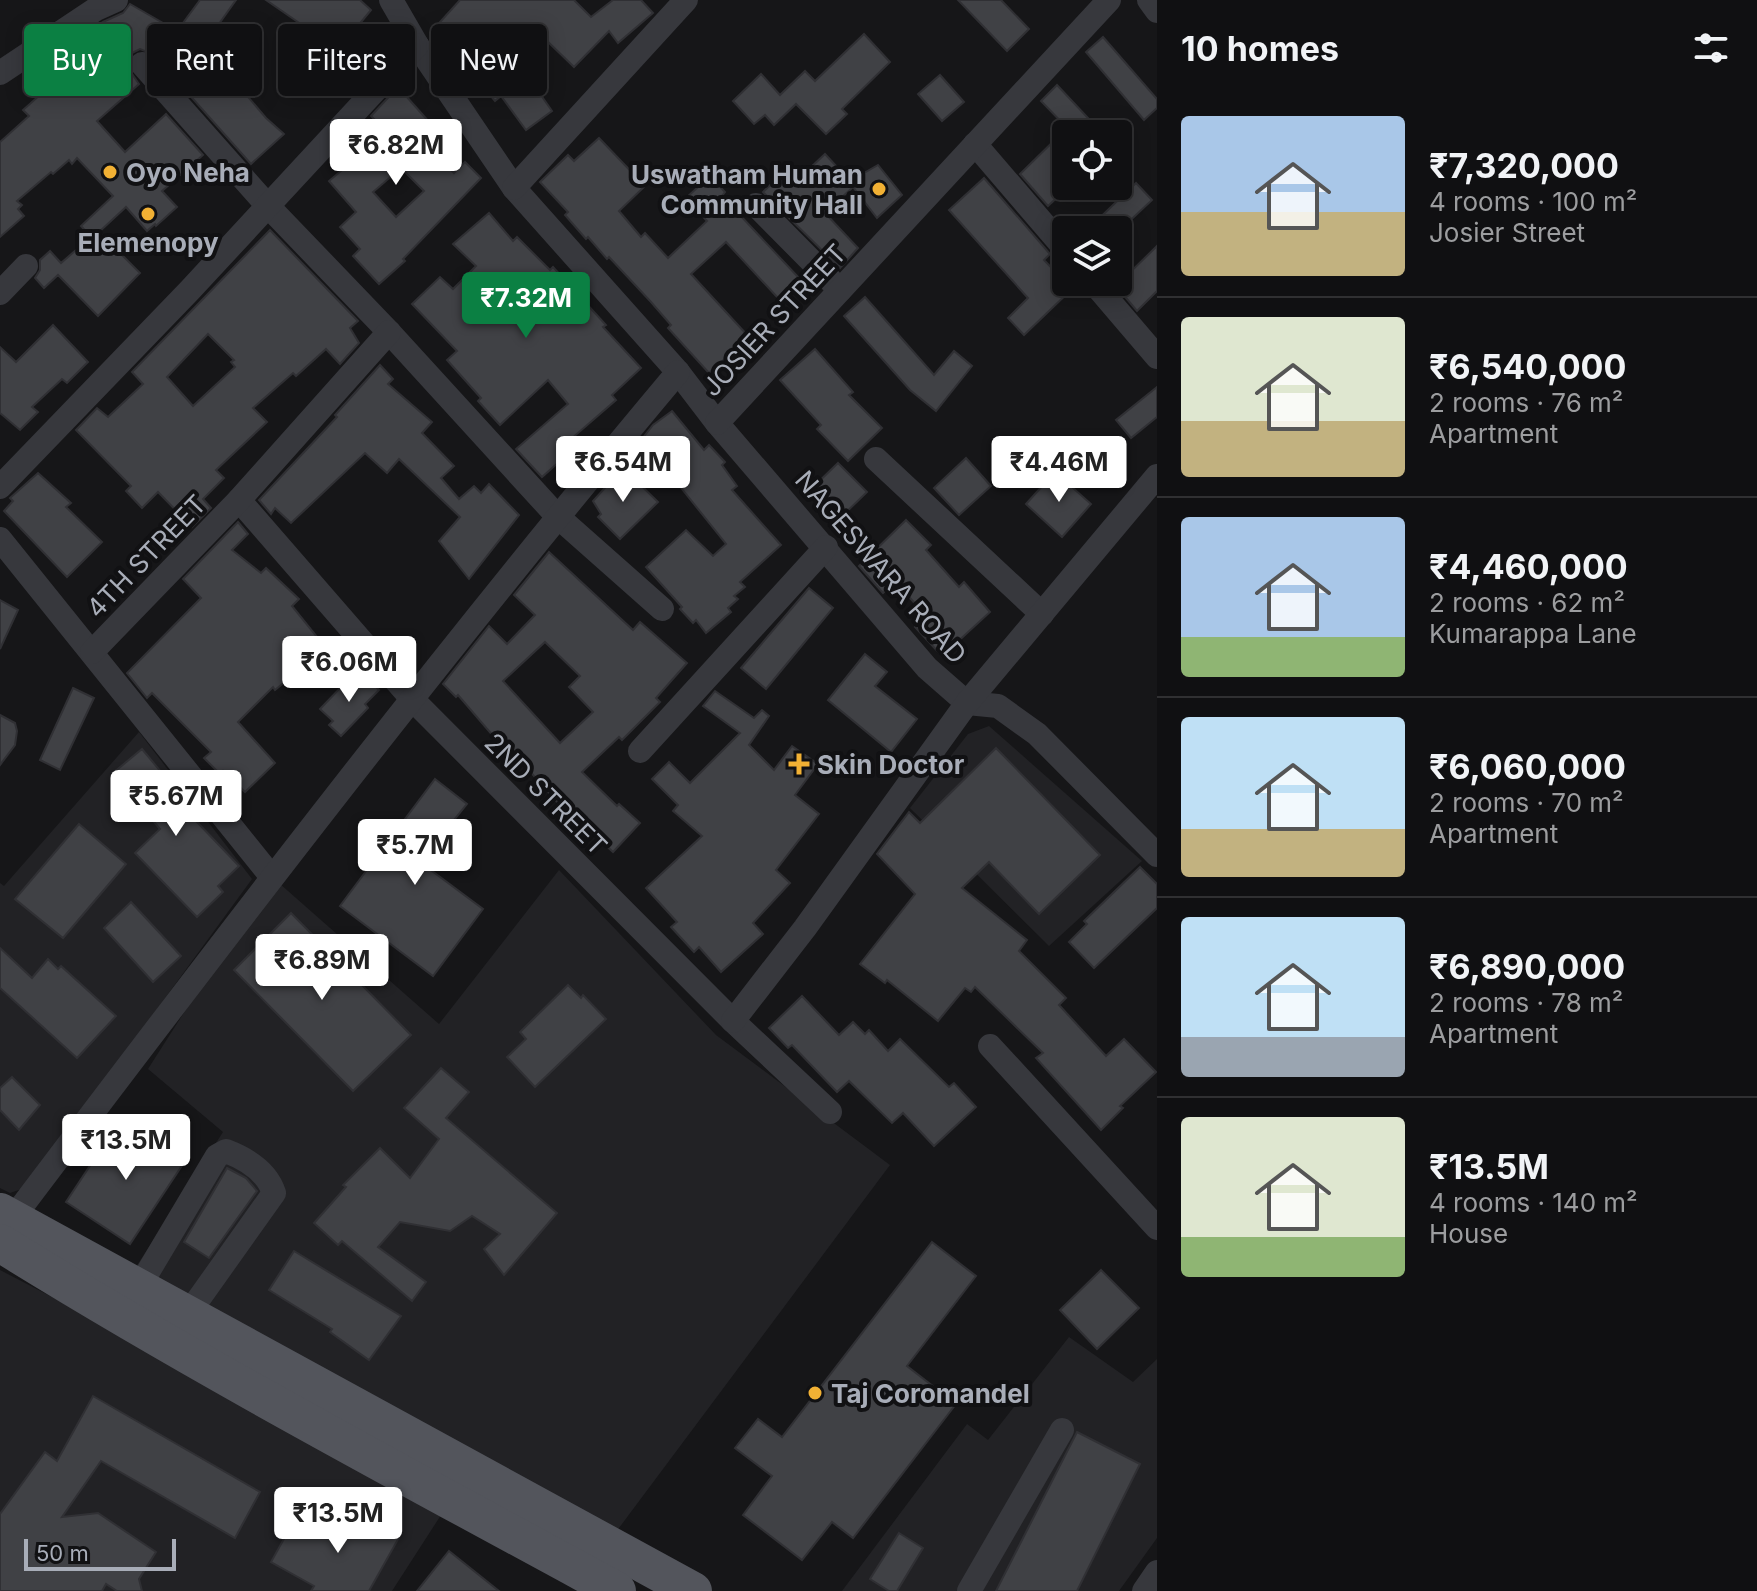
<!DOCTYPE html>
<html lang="en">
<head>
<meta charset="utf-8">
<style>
  body { margin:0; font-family:Inter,sans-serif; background:#19191b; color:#f1f3f6; height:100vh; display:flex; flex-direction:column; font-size:30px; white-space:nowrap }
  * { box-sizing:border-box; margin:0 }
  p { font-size:26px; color:#9c9d9f }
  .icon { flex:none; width:44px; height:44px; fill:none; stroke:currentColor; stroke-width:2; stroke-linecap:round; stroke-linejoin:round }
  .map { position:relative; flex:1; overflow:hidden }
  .panel { display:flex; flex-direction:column; background:#101012; width:600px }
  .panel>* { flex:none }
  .guide { position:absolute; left:24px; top:24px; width:760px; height:72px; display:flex; gap:16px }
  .controls { position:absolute; left:1052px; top:120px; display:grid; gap:16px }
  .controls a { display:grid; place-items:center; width:80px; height:80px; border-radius:8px; background:#101012; box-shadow:0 4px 20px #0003,0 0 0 2px #303032; font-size:40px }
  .scale { position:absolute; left:24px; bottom:20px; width:152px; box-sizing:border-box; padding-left:8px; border:4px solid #a8adb8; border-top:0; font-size:22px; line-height:28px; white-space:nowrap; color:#a8adb8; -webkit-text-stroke:6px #111113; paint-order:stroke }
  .price { position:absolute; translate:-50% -68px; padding:0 18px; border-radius:8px; background:#fff; color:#222; font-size:26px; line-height:52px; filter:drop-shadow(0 2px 4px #0008) }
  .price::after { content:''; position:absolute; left:50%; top:48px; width:24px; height:18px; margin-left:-12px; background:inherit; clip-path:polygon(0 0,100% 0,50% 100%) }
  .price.active { background:#0b8043; color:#fff }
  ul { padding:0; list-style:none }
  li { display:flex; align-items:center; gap:24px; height:200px; padding:0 24px }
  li+li { border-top:2px solid #303032 }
  li span { display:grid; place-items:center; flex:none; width:224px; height:160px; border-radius:8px; color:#555 }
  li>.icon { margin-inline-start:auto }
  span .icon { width:96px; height:96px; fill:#fffc; stroke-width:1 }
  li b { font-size:34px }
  h2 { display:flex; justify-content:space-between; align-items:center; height:96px; padding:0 24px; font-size:34px }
  .chip { padding:0 28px; border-radius:8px; background:#101012; box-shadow:0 4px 20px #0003,0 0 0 2px #303032; font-size:28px; line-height:72px }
  .chip.active { background:#0b8043; color:#fff }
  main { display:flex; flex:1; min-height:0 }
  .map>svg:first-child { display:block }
</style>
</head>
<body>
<main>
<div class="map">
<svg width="1157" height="1591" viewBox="0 0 1157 1591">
  <rect width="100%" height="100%" fill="#161618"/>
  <g fill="#222225">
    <polygon points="989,726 1142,861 1049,946 910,808 968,734"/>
    <polygon points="139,732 252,879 27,1187 10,1193 0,1188 0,883 4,886"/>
    <polygon points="559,870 716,1035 890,1165 616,1532 134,1270 223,1132 148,1069 271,876 439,1024"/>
    <polygon points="0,1270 54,1298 441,1515 392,1591 0,1591"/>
    <polygon points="1069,1337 1133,1382 1157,1359 1157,1538 1119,1591 842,1591 967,1424 988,1440"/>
  </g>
  <g fill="#404145" stroke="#303034" stroke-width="2" fill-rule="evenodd">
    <polygon points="200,0 236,0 204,45 266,118 284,134 251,164 153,54 140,49 132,53 128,60 128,68 139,84 97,121 125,152 166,114 203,155 162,191 177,207 156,226 155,224 147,231 126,207 99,232 140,273 98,316 58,275 44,288 35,278 40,270 40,260 50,251 61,263 91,237 81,226 113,196 77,158 72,164 69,160 53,174 51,172 17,201 22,205 18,209 24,216 0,237 0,142 29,116 23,110 67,71 54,55 103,22 123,13 130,4 177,31"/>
    <polygon points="266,0 360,0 371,10 319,73 323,77 302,96 281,72 287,66 278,56 308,29"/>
    <polygon points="460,0 574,0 591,17 613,0 641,0 653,13 618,43 609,31 574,67 546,40 520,65 552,111 526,130 501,96 495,101 469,69 444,45 440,22"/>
    <polygon points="958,0 1001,0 1029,29 1007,51"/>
    <polygon points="864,34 890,62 842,109 847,114 826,134 796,104 774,125 765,115 754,124 733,101 761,74 780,95 805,71 815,81"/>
    <polygon points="1103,37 1157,99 1157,108 1144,120 1086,52"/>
    <polygon points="940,75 964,102 942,121 918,94"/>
    <polygon points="1057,85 1103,134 1073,134 1041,101"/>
    <path d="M398,87L430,123L417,135L454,173L465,162L481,178L403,259L405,261L379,284L353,256L360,249L340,227L356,212L329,181L347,166L337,155L375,120L371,116ZM401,168L424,191L396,217L373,192Z"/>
    <polygon points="1066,129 1066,189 1048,206 1020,174"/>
    <polygon points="599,138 645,186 619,211 641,237 645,233 668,258 707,221 686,198 710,176 725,192 722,196 799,278 778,298 726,242 691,274 749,337 709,373 668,328 671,325 651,302 609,257 607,259 588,237 586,239 565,215 568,212 540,182 568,155 574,161"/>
    <polygon points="825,154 850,181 878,165 902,195 877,218 853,187 825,213 858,248 840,268 763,192 783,173 793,184"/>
    <polygon points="984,178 1050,254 1044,260 1072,289 1024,335 1008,318 1028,298 949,210"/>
    <polygon points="1136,183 1152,200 1120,230 1087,230"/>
    <polygon points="489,213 513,241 517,237 550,270 553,267 606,325 603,327 641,368 612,395 616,400 571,439 577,446 542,477 516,449 568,404 548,380 500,425 478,401 481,398 447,360 457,351 412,304 440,277 453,289 476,266 453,244"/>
    <path d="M270,230L358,321L350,328L359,343L340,364L326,349L296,376L293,373L253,408L267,422L216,470L224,478L203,499L211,508L192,527L158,492L142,508L126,491L131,486L76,430L97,408L108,417L143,384L132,372ZM208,334L234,360L231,362L235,367L193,406L167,377Z"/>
    <polygon points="1157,246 1157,291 1137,311 1116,286"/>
    <polygon points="865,297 934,375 954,351 972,366 936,411 910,390 844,316"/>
    <polygon points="53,325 88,362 67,383 62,379 32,407 38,412 20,430 0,413 0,347 16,362"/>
    <polygon points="815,349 853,392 849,395 882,428 848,461 817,429 821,425 780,380"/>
    <polygon points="380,365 393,379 388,384 432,422 422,433 454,466 441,478 459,499 474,486 481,493 489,484 519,515 469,579 439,541 460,517 399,459 387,473 365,453 291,523 275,508 271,514 259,500 337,417 335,415"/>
    <polygon points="1157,387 1157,417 1131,438 1116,420"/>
    <polygon points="672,411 704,450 709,445 725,462 722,465 737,486 732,490 781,545 740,582 745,587 734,596 738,599 728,608 731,612 706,633 696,620 693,623 680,609 682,607 646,567 686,530 713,556 726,544 642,439 653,425"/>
    <polygon points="966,458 991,486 959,515 934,488"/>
    <polygon points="838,463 867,492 836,522 807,493"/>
    <polygon points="623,468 658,502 620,539 598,517 601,514 593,501"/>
    <polygon points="1055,472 1091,504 1062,537 1026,504"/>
    <polygon points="38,473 71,503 66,507 102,542 67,577 4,511 13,501 10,498"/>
    <polygon points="906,520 931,545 926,550 959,587 964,582 990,612 942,656 915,627 926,616 895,581 883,593 859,566"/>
    <polygon points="238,522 248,534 232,550 261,573 266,568 299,599 292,606 326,648 275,690 273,687 238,722 275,763 245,792 223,771 220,774 204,758 211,752 152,693 147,698 127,673 201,598 183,579"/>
    <path d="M549,552L633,630L640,622L687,663L656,698L660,702L622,740L619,737L582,772L617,806L619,804L640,823L613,852L582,823L578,826L497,734L494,737L458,695L456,697L443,684L489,626L507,644L535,615L514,595ZM545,642L580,676L569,687L593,712L560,743L503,681Z"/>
    <polygon points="809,588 833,608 766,689 741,668"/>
    <polygon points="0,600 18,610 0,649"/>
    <polygon points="865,654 887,672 875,686 917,719 891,752 828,700"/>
    <polygon points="363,674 379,690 365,704 368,708 341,736 329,725 333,721 320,709 344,684 349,688"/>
    <polygon points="73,688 94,698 60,770 40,760"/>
    <polygon points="715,691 754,718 762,710 769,716 749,745 774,770 792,746 818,764 795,795 819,814 776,870 790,883 753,923 763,934 721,972 699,947 694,952 671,927 677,922 646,888 702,836 673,811 678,805 652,779 669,762 690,783 740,733 703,706"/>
    <polygon points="0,715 15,723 17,731 15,745 0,765"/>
    <polygon points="996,748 1100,855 1039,914 989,862 962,888 1027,940 1019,951 1066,998 1059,1005 1106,1056 1124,1039 1156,1072 1120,1106 1123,1108 1101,1130 1036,1058 1043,1053 975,987 971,992 965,988 938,1021 887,980 885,983 860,964 915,894 877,854 909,812 920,823"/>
    <polygon points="142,749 181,796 176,800 239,866 218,886 223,892 197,917 135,853 160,829 113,773"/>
    <polygon points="435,779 467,804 420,862 483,909 433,976 340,906"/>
    <polygon points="79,824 126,864 63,938 15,899"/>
    <polygon points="1140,867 1157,884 1157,908 1094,968 1069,942 1087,924 1084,921"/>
    <polygon points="131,902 181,956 153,982 104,928"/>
    <polygon points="291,913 411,1035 353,1091 234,970"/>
    <polygon points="0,948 32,978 48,959 58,969 61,966 116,1016 77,1058 0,988"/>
    <polygon points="568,985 581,998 583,995 606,1019 535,1087 507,1057 526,1039 520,1032"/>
    <polygon points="802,996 839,1035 853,1022 865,1034 869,1030 888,1051 900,1039 949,1087 954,1083 976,1107 934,1146 903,1113 892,1123 849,1081 837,1092 792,1045 788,1048 769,1028"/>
    <polygon points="441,1068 469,1092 446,1118 557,1213 504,1275 484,1249 500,1234 472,1216 450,1231 400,1222 378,1247 426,1282 412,1301 342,1241 338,1245 314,1223 346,1187 343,1185 380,1148 410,1178 439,1139 404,1108"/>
    <polygon points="12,1077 40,1105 19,1130 0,1110 0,1088"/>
    <polygon points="121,1119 185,1161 130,1244 66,1202"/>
    <polygon points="227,1168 246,1178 257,1191 209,1258 184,1242"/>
    <polygon points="932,1242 976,1276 907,1366 956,1404 853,1538 832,1522 802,1560 743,1515 772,1476 735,1448 758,1419 782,1437"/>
    <polygon points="294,1251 401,1316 369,1360 330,1332 332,1329 269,1290"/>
    <polygon points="1101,1270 1139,1308 1097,1349 1060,1310"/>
    <polygon points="93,1396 260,1492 235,1538 101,1461 62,1517 98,1513 156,1552 139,1579 142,1591 117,1591 106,1584 102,1591 0,1591 0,1514 45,1452 57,1461"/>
    <polygon points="1077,1432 1140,1464 1077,1591 996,1591"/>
    <polygon points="357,1510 401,1534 369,1591 311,1591 314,1586 271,1562 295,1519 339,1543"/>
    <polygon points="899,1533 923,1548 897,1591 889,1591 870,1579"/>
    <polygon points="449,1551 499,1591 417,1591"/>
  </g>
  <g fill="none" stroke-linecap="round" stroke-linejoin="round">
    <g stroke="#37383d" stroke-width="24">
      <polyline points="391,0 417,45 514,188 678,372 717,423 927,668 967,703 998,706 1037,734 1157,855"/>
      <polyline points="1149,0 1157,11"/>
      <polyline points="142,64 267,205 389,332 557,516 662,609"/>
      <polyline points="0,73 96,9 116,0"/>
      <polyline points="975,144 1066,250"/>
      <polyline points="514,188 686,0"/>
      <polyline points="756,205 840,290"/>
      <polyline points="1093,282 1157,357"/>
      <polyline points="0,293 26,266"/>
      <polyline points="717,423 1109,0"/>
      <polyline points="876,459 1042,614"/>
      <polyline points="0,487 190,290 417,45"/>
      <polyline points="239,500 411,698 733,1021 830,1112"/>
      <polyline points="0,539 271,876"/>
      <polyline points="92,652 239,500 389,332"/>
      <polyline points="640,751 826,547"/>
      <polyline points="733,1021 805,928 967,703 1157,476"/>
      <polyline points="990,1046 1157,1228"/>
      <path d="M13,1218C229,932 447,647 678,372"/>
      <path d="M139,1287L217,1156L226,1151C247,1159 267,1171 274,1193L188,1314"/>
      <polyline points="969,1591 1062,1430"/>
      <polyline points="1144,1591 1157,1572"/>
    </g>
    <g stroke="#53555c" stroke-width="38">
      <polyline points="0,1212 693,1591"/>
      <path d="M0,1243C201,1368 410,1478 617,1591"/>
    </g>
  </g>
  <g fill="#f2b134" stroke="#111113" stroke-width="3">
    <circle cx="110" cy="172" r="8"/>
    <circle cx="879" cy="189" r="8"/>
    <circle cx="148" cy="214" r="8"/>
    <path d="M795 752h8v8h8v8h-8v8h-8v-8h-8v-8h8z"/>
    <circle cx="815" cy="1393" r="8"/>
  </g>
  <g text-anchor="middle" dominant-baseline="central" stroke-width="8" stroke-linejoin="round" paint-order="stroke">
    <g font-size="26" font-weight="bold" fill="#a8adb8" stroke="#111113" text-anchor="start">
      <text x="126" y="172">Oyo Neha</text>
      <text x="863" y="174" text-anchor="end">Uswatham Human<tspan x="863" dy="30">Community Hall</tspan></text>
      <text x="148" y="242" text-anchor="middle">Elemenopy</text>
      <text x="817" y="764">Skin Doctor</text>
      <text x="831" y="1393">Taj Coromandel</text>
    </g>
    <g font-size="26" fill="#a8adb8" stroke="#111113">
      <text transform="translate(774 320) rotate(-47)">JOSIER STREET</text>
      <text transform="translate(146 556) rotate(-46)">4TH STREET</text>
      <text transform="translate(881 567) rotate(49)">NAGESWARA ROAD</text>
      <text transform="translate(546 794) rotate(45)">2ND STREET</text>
    </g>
  </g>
</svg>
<div class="controls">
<a><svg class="icon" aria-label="locate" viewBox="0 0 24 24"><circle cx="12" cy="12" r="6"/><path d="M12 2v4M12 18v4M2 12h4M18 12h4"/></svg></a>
<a><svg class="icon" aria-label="layers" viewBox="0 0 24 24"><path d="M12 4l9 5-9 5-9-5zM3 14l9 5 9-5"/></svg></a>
</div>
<div class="scale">50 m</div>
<b class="price" style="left:396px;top:187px">₹6.82M</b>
<b class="price active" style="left:526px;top:340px">₹7.32M</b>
<b class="price" style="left:623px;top:504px">₹6.54M</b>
<b class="price" style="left:1059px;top:504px">₹4.46M</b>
<b class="price" style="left:349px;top:704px">₹6.06M</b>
<b class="price" style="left:176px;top:838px">₹5.67M</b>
<b class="price" style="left:415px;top:887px">₹5.7M</b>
<b class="price" style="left:322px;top:1002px">₹6.89M</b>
<b class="price" style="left:126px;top:1182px">₹13.5M</b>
<b class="price" style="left:338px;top:1555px">₹13.5M</b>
<div class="guide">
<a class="chip active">Buy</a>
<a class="chip">Rent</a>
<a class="chip">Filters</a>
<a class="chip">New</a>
</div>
</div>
<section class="panel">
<h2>10 homes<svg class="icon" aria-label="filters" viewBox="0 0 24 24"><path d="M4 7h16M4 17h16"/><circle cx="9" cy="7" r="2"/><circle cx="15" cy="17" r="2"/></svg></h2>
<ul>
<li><span style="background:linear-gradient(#a9c7e8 60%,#c2b280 0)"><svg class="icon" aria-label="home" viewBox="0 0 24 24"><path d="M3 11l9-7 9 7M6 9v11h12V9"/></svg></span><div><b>₹7,320,000</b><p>4 rooms · 100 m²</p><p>Josier Street</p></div></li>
<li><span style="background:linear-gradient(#dfe7d0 65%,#c2b280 0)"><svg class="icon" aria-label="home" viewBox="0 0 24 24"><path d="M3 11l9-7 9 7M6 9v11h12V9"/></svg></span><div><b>₹6,540,000</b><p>2 rooms · 76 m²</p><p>Apartment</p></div></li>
<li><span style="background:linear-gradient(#a9c7e8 75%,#8fb573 0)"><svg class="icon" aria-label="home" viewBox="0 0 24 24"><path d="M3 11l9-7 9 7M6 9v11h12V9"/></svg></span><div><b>₹4,460,000</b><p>2 rooms · 62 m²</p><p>Kumarappa Lane</p></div></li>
<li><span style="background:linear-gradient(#bfe0f5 70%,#c2b280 0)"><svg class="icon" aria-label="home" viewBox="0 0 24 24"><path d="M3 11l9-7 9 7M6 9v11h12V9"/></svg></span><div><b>₹6,060,000</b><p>2 rooms · 70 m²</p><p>Apartment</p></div></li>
<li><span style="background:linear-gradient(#bfe0f5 75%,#9aa5b1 0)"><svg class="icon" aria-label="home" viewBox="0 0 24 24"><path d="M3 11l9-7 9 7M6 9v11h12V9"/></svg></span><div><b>₹6,890,000</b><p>2 rooms · 78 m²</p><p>Apartment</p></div></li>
<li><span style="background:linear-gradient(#dfe7d0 75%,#8fb573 0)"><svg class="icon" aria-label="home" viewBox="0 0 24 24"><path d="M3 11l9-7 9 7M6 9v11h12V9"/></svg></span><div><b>₹13.5M</b><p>4 rooms · 140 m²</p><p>House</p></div></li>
</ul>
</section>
</main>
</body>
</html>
